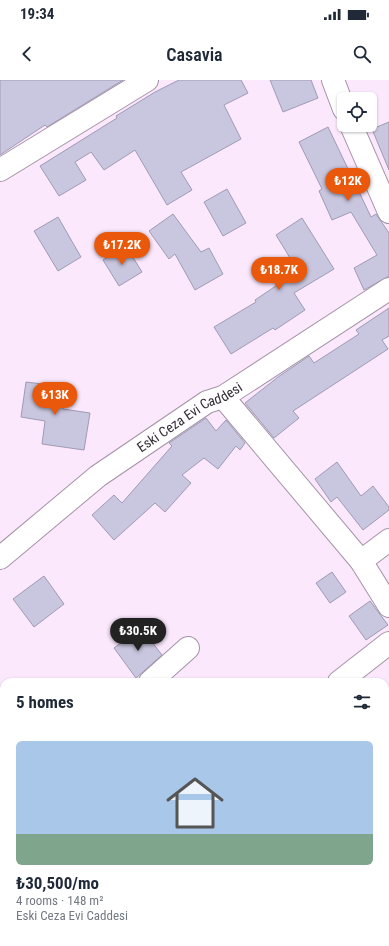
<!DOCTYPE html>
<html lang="en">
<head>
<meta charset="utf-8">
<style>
  body { margin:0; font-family:"Roboto Condensed",sans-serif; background:#f2f2f3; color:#1f2937; height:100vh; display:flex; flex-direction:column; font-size:15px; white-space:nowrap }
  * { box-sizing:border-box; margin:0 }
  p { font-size:13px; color:#747a83 }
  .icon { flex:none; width:22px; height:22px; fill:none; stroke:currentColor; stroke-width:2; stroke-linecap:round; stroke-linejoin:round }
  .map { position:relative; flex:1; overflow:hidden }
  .panel { position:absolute; left:0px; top:598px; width:389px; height:268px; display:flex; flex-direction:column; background:#fff; border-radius:12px 12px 0 0; box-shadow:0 1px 3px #0004 }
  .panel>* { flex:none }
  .fabs { position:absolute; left:337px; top:12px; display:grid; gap:8px }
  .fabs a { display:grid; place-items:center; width:40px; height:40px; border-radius:6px; background:#fff; box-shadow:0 1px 3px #0004; font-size:20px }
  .price { position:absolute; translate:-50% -34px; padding:0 9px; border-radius:14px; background:#ea580c; color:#fff; font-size:13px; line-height:26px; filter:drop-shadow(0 1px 2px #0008) }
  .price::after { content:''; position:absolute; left:50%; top:24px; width:12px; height:9px; margin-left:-6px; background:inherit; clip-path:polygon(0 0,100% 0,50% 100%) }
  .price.current { background:#222; color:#fff }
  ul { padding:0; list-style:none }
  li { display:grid; align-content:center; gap:8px; height:212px; padding:0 16px }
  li+li { border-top:1px solid #e0e1e3 }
  li span { display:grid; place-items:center; height:124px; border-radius:6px; color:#555 }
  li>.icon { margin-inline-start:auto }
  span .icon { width:72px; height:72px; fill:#fffc; stroke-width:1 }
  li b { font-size:17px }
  h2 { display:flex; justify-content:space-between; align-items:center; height:48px; padding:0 16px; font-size:17px }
  .status { display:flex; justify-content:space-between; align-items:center; height:28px; padding:0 20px; background:#fff; direction:ltr }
  .status svg { height:11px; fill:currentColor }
  header { display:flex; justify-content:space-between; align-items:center; height:52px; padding:0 16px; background:#fff; font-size:18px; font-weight:600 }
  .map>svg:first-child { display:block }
</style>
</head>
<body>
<div class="status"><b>19:34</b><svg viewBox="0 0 49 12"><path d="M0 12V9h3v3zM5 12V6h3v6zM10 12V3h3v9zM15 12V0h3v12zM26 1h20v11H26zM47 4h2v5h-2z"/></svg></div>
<header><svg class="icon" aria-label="back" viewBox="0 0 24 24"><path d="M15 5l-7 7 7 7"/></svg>Casavia<svg class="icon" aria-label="search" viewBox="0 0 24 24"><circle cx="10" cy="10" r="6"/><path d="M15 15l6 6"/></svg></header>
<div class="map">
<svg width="389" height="866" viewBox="0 0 389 866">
  <rect width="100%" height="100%" fill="#fce8fd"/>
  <g fill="#c9c6df" stroke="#9f9bb4">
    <polygon points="0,0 123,0 47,47 45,45 0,75"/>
    <polygon points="179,0 241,0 248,13 224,25 241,59 181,92 192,110 167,125 135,70 104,90 91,72 75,82 86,100 59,116 40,86 117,38 116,36 155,12"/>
    <polygon points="270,0 311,0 318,18 283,32"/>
    <polygon points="389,42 389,90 372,49"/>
    <polygon points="328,47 371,137 376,134 389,153 389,196 364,210 354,188 377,175 351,132 332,140 319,111 322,109 299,62"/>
    <polygon points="227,109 246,143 223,156 204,122"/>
    <polygon points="173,134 201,172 209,168 223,194 195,210 175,174 169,179 149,151"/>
    <polygon points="58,137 81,177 58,191 34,151"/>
    <polygon points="302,138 334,189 294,213 305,230 275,250 273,248 231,274 214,247 256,222 255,220 298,191 276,155"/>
    <polygon points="126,166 142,192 119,206 103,180"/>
    <polygon points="389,228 389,256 382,260 388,269 293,331 299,338 274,358 245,323 278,297 309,276 314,283 359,254 356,250"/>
    <polygon points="26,302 67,307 63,329 90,333 84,370 42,364 45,341 21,337"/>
    <polygon points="206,338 216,351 226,340 245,363 240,370 236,366 218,389 204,378 182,395 191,403 165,432 155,423 114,460 92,435 114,415 122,423 172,366 169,363"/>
    <polygon points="337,382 361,416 373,406 389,427 389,430 363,450 337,417 331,422 315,399"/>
    <polygon points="332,492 346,512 330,523 316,503"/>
    <polygon points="44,496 64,524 34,547 13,519"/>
    <polygon points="370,521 388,545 366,560 349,536"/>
    <polygon points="141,548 162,575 136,598 114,568"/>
  </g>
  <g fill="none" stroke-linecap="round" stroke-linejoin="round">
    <defs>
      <g id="minor">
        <polyline points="333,0 344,29"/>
        <polyline points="351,45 389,132"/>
        <polyline points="0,90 147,0"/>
        <polyline points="223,317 361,481 389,526"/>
        <path id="s1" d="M0,478L98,396L207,322L223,317L389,209"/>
        <polyline points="361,481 389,460"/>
        <polyline points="150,602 188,568"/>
        <polyline points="339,602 389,563"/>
        <polyline points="0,736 4,745"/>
        <polyline points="385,738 389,742"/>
        <polyline points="57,862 59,866"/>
        <polyline points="375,866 379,862"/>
      </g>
    </defs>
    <use href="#minor" stroke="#a593a7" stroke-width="24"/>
    <use href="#minor" stroke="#fff" stroke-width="22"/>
  </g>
  <g text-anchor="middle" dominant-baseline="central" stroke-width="4" stroke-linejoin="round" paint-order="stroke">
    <g font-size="14" fill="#342d35" stroke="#fce8fd">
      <text stroke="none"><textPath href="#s1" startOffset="237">Eski Ceza Evi Caddesi</textPath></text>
    </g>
  </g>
</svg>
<div class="fabs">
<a><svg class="icon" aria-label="locate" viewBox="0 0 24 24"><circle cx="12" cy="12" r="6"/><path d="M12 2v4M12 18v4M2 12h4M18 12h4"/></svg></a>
</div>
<b class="price" style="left:348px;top:122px">₺12K</b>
<b class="price" style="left:122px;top:186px">₺17.2K</b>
<b class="price" style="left:279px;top:211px">₺18.7K</b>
<b class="price" style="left:55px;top:336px">₺13K</b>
<b class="price current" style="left:138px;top:572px">₺30.5K</b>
<section class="panel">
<h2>5 homes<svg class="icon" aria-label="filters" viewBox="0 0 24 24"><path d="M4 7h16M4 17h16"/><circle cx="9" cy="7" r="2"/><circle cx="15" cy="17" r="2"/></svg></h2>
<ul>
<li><span style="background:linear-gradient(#a9c7e8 75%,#7fa58c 0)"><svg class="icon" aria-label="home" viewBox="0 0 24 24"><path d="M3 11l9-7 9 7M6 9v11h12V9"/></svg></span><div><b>₺30,500/mo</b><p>4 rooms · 148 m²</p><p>Eski Ceza Evi Caddesi</p></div></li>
</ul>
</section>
</div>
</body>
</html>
